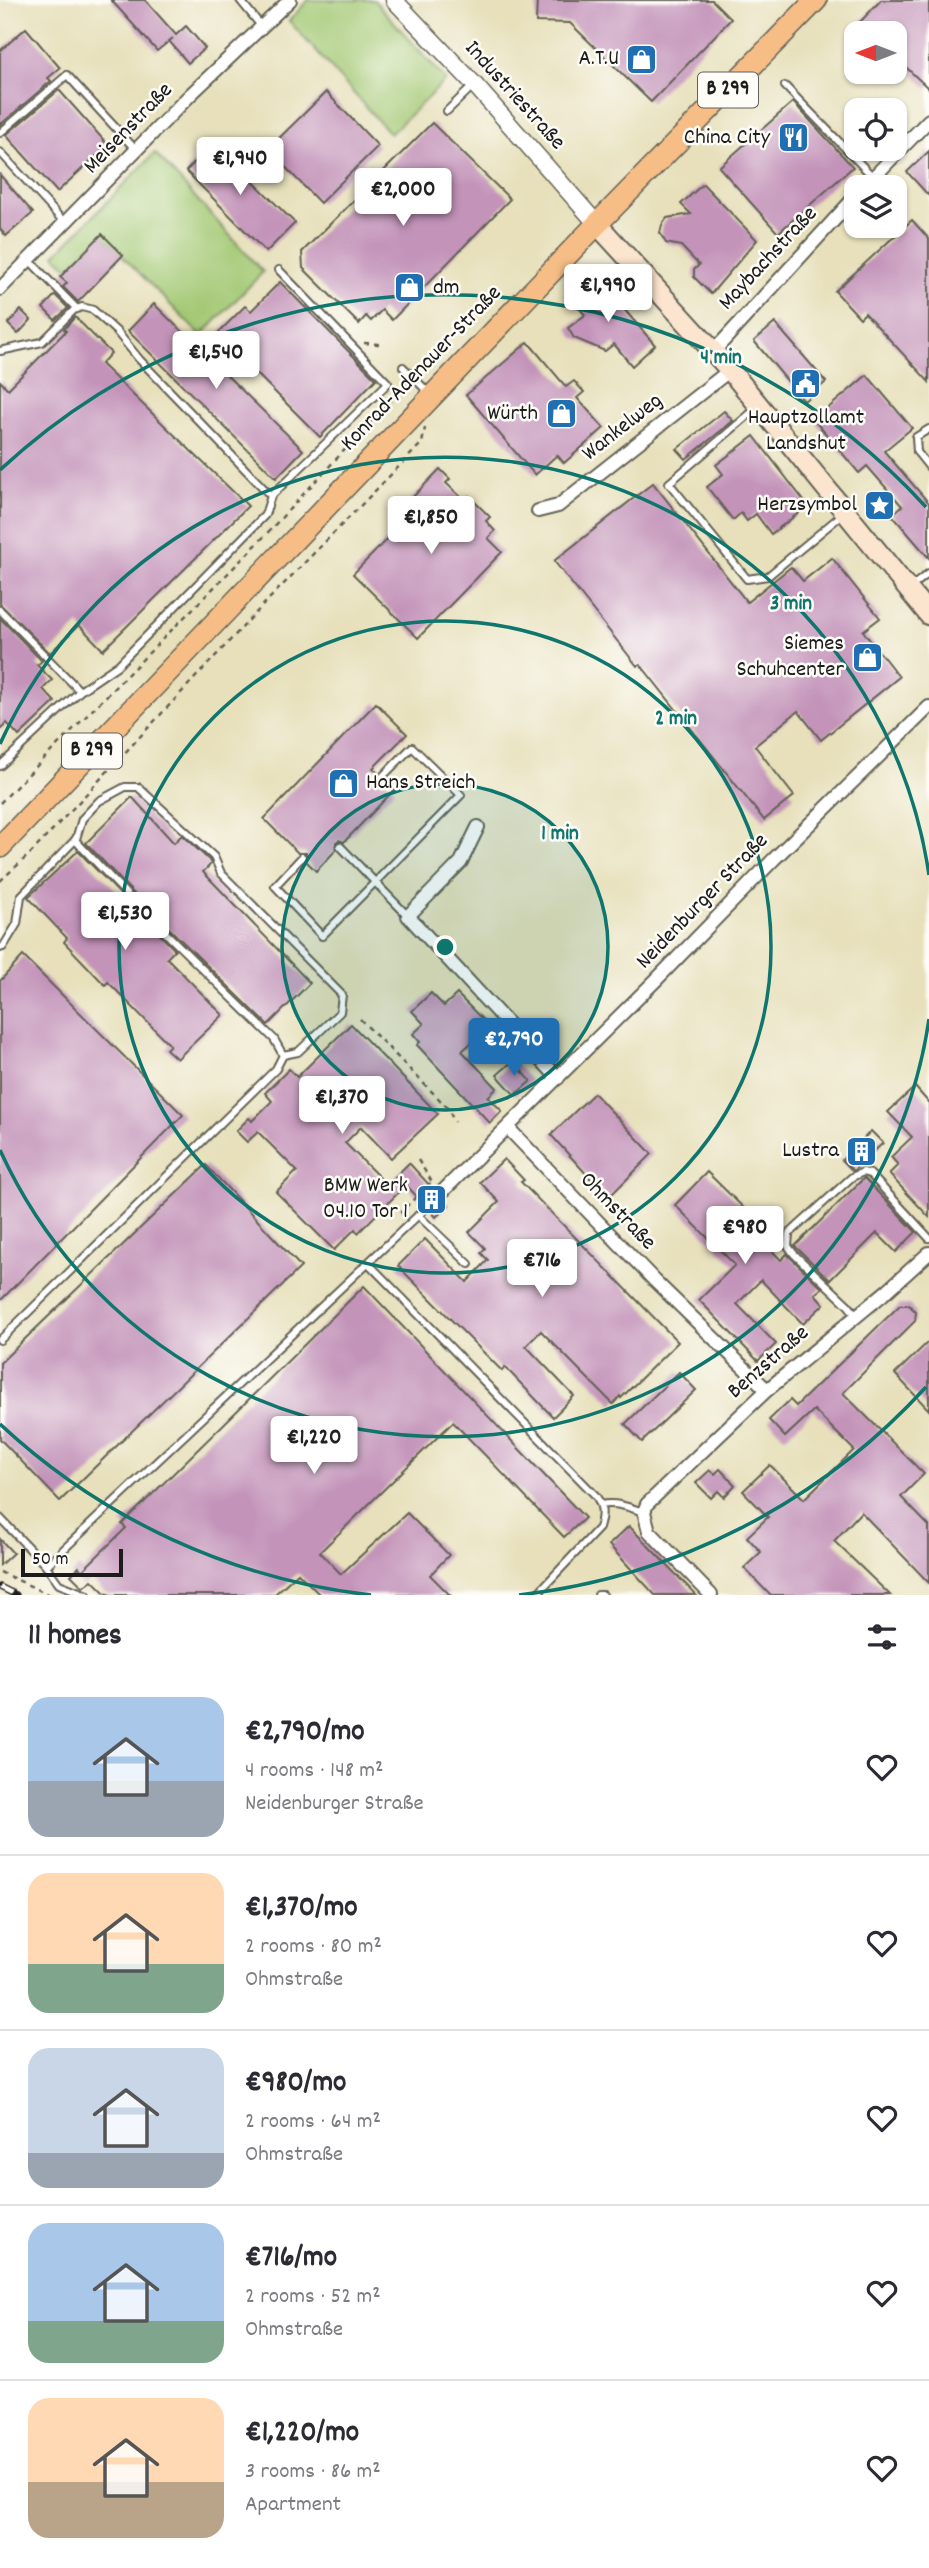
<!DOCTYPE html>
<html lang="en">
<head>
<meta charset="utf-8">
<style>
  body { margin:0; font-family:Dekko,sans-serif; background:#f2f2f3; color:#2b2b33; height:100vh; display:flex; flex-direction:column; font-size:26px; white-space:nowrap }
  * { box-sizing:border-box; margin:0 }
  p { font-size:23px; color:#7c7c81 }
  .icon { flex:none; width:38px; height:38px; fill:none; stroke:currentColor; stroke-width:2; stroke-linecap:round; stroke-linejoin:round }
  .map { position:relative; height:1595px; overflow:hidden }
  .drawer { display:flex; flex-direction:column; background:#fff; flex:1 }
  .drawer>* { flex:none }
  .needle { width:46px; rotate:270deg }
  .tools { position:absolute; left:844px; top:21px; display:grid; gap:14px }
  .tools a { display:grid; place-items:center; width:63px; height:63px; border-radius:14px; background:#fff; box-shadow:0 2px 5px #0004; font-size:35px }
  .scale { position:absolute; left:21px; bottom:18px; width:102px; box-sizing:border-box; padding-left:7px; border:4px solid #1c1c1c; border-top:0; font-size:19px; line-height:24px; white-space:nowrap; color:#1c1c1c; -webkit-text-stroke:5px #fdfcf7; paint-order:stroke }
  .price { position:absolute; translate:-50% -60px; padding:0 16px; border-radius:7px; background:#fff; color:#222; font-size:23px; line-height:46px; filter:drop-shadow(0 2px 4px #0008) }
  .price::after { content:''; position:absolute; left:50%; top:42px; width:21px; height:16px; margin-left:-10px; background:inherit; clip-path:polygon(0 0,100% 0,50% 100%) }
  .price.selected { background:#1f6fb2; color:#fff }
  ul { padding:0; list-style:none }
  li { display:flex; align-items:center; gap:21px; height:175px; padding:0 28px }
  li+li { border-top:2px solid #e1e1e2 }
  li span { display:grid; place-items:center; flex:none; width:196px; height:140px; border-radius:21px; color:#555 }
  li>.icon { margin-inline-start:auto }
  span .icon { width:84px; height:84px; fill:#fffc; stroke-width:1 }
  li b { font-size:30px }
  h2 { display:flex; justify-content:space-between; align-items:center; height:84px; padding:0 28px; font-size:30px }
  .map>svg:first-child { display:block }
</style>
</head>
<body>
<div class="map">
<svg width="929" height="1595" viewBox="0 0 929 1595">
  <rect width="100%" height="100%" fill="#fdfcf7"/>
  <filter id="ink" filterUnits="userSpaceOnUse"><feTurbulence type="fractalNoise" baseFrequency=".0143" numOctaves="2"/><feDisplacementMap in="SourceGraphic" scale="14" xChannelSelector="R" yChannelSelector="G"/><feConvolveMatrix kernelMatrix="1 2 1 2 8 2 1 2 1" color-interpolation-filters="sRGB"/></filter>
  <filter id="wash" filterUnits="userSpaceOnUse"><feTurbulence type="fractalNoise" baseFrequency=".00686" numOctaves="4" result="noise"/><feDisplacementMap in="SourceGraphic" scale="28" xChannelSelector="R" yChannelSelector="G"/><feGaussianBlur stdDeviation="1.57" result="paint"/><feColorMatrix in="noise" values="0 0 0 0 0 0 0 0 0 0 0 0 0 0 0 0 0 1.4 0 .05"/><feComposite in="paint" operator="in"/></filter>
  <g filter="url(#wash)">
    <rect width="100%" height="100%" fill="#e7e0bb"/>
    <g fill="#a2c872" stroke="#5f7247" stroke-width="2">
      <polygon points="308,0 374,0 446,80 390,134 289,21"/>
      <polygon points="155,153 263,272 201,336 102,235 69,268 55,255"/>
    </g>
    <g id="blocks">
      <g fill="#c393b9">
        <polygon points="111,0 145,0 176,35 186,26 205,48 188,63 169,41 173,38 157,51"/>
        <polygon points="537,0 712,0 731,19 651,102 570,23 536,22"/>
        <polygon points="881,0 929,0 929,89 894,56 894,33 870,33 859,23"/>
        <polygon points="26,28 60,68 48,78 51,81 0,125 0,51"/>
        <polygon points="59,90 108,145 57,192 6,135"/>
        <polygon points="326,92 378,146 320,203 268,149"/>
        <polygon points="793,102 853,167 778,233 719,167"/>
        <polygon points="432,123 510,199 392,320 382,310 371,321 366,316 359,324 303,268 302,252"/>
        <polygon points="214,143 295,223 266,252 186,171"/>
        <polygon points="929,151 929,196 907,172"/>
        <polygon points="0,175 33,213 6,236 0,229"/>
        <polygon points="703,184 757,240 711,294 694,277 694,270 699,265 681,246 666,243 660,233 662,225 667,218 691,214 681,204"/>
        <polygon points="912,220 929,239 929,382 865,313 860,318 835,291"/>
        <polygon points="102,234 123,255 78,302 63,287 67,283 60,277"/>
        <polygon points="597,278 655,345 632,366 614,344 605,351 574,338 568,328 585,315 572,299"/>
        <polygon points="280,282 376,379 320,437 217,334 245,306 251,311"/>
        <polygon points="55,295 68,308 55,320 43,308"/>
        <polygon points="154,304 303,450 276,478 128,331"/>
        <polygon points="21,310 31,320 18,334 8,324"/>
        <polygon points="75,317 111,353 101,364 248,506 103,650 79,625 50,653 0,604 0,381 8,389 66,331 64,329"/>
        <polygon points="775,323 826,382 804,401 754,341"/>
        <polygon points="528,342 566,387 574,381 584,392 577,398 604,428 564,463 557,455 535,475 466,395"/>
        <polygon points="867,375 912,428 884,451 929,503 929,558 892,515 902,506 867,466 859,473 814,420"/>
        <polygon points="724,411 733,421 686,459 677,449"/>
        <polygon points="754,436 808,506 771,534 756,514 747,521 741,513 733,520 707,487 723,474 716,465"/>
        <polygon points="440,469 450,479 446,483 464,500 469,496 490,517 486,521 495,531 488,538 502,552 418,638 353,574 415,511 407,503"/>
        <polygon points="653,483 747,602 791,567 803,581 832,558 880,618 863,631 899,677 821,740 798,711 755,746 794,796 764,820 640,664 637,666 554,561"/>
        <polygon points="0,618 42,661 37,665 52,680 43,689 55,702 19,736 7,723 0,730"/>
        <polygon points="376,703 407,734 373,768 378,773 376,778 379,781 386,781 395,789 344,842 339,840 336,842 336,850 316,871 306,861 306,853 298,853 264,819"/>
        <polygon points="132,797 174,843 182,835 209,860 211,864 203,872 310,983 268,1025 134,894 86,843"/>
        <polygon points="78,851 175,950 167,958 223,1015 177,1059 166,1049 170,1045 108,982 105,985 64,942 67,938 28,897"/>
        <polygon points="23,956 183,1115 0,1301 0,981"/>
        <polygon points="431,993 444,1006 457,994 508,1045 499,1055 479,1036 462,1051 497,1088 488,1097 502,1111 490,1123 417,1045 420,1042 413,1034 424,1024 412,1011"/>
        <polygon points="351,1024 438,1114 391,1158 361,1127 345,1143 387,1185 409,1163 433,1189 430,1193 432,1201 437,1204 445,1201 449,1205 436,1217 431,1211 432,1204 428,1201 423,1203 406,1185 358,1233 355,1229 334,1250 276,1192 297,1171 258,1132 247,1142 236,1131 249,1118 252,1121 272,1101 265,1093 289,1069 297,1077"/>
        <polygon points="513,1061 531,1081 515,1095 497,1075"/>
        <polygon points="915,1087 929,1103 929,1217 889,1174 898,1165 891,1157 912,1137 888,1112"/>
        <polygon points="594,1093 652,1154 608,1198 551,1135"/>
        <polygon points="871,1131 883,1143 853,1171 842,1160"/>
        <polygon points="504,1159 524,1180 521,1182 678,1342 621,1398 620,1396 613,1404 541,1331 526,1346 574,1396 553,1417 505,1367 502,1371 398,1266 425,1239 467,1282 488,1260 481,1253 485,1248 469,1232 499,1202 480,1182"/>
        <polygon points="206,1165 301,1267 60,1501 0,1439 0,1363"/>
        <polygon points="707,1172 755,1219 748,1226 781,1260 787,1254 822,1288 815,1294 824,1304 803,1324 761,1280 737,1304 776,1344 758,1361 699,1300 735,1265 675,1205"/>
        <polygon points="864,1178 916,1232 896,1252 877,1233 830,1280 795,1246"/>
        <polygon points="364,1286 585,1518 564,1537 453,1422 320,1552 341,1574 407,1513 449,1555 430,1575 450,1595 320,1595 298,1573 274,1595 110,1595 104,1592 92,1580 83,1587 71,1575 79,1567 82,1571 126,1528 122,1524"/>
        <polygon points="900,1305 909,1305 916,1312 915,1321 843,1393 924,1474 901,1497 929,1526 929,1583 861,1512 834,1541 890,1595 770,1595 744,1568 761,1552 747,1537 768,1517 743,1491 770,1465 804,1499 854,1450 814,1410 785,1437 769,1420 790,1400 796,1406"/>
        <polygon points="929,1341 929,1410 895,1374"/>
        <polygon points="679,1372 696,1390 642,1442 625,1424"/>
        <polygon points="720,1469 735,1485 724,1497 718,1491 711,1498 696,1483 710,1470 715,1474"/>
        <polygon points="629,1526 696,1595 655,1595 609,1545"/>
        <polygon points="0,1539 13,1553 0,1565"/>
      </g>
    </g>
  </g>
  <g filter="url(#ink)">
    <use href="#blocks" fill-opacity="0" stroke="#636154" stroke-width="2"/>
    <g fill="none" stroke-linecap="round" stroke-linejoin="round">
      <defs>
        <g id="service">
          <polyline points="240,0 262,27"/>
          <polyline points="785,86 874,178"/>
          <polyline points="447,111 473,86"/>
          <polyline points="0,133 67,75 136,150"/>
          <polyline points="0,152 64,222"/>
          <polyline points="29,260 77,309"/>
          <polyline points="0,351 42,342 74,310 82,307 93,310 117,332 139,359 271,496"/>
          <polyline points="403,367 429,393"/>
          <polyline points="758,407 669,483 747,579 768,576 844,513"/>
          <polyline points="929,429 916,437 917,452 929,467"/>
          <polyline points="911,587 929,573"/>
          <polyline points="0,610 80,691"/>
          <polyline points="0,766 80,691 118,665 265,515 271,496 388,383 279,270"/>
          <polyline points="75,840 130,898 274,1039 283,1055"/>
          <polyline points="340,846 408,916"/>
          <polyline points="302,857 275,886 322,936 461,795 412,747 382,777"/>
          <polyline points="0,948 3,947 17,924 21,896 76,839 82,819 99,801 125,787 138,787 214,857 221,873 342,995 340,1012 298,1052 283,1055 276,1069 0,1340"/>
          <polyline points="418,1215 469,1264"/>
          <path d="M368,1263L596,1496C603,1507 603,1515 599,1528L536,1595"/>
          <polyline points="857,1316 848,1305 794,1254 788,1246 789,1234 852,1177 863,1172 870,1174 929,1238"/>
          <path d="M601,1505C616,1502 629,1507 643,1512"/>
          <polyline points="0,1518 46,1566 427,1207"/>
          <polyline points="46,1566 59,1584 87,1595"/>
          <polyline points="598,1595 603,1595"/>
        </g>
        <g id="minor">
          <polyline points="864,187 929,120"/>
          <polyline points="0,289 190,95 290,0"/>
          <polyline points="714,351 856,196"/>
          <polyline points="538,511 558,506 730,370"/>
          <polyline points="478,827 461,862 408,916 558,1078"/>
          <polyline points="508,1128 655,1281 767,1390"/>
          <polyline points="439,1195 655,981 774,859 929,707"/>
          <polyline points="711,1595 649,1531 644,1512 647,1504 767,1390 888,1290 929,1253"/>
        </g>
        <polyline id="tertiary" points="394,0 474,84 597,224"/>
        <polyline id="secondary" points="597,224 730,370 929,615"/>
        <polyline id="primary" points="0,847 597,224 816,0"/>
      </defs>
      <use href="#service" stroke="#636154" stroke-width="10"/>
      <use href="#minor" stroke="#636154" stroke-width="16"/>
      <use href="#tertiary" stroke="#636154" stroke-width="19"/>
      <use href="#secondary" stroke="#636154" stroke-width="23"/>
      <use href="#primary" stroke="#636154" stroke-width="24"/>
      <g stroke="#636154" stroke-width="2.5" stroke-dasharray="5 5" stroke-linecap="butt">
        <polyline points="364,343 379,344"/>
        <polyline points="0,803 257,544 407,383"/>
        <polyline points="0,881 31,853 267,601 422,443 425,428"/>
        <polyline points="360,1019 446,1106 455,1122"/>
        <polyline points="418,1160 432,1182"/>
        <polyline points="403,1215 401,1212 429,1184 433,1183"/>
        <polyline points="0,1572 50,1595"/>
      </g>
      <use href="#service" stroke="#fff" stroke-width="6"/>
      <use href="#minor" stroke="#fff" stroke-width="12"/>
      <use href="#tertiary" stroke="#fff" stroke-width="16"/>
      <use href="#secondary" stroke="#fbe5cf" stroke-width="19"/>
      <use href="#primary" stroke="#f6be86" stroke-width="21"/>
      <defs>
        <polyline id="rail" points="0,1587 16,1595"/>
      </defs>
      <use href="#rail" stroke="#1c1c1c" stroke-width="7"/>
      <use href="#rail" stroke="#fdfcf7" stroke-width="4.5" stroke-dasharray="13" stroke-linecap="butt"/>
    </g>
  </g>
  <circle cx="445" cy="947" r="163" fill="#0f766e" fill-opacity=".12"/>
  <g fill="none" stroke="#0f766e" stroke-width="3.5">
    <circle cx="445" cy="947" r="163"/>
    <circle cx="445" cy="947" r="326"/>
    <path d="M929 1019A489 489 0 0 1 0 1150M0 744A489 489 0 0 1 929 875"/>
    <path d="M926 1387A652 652 0 0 1 519 1595M371 1595A652 652 0 0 1 0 1424M0 470A652 652 0 0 1 926 507"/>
  </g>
  <defs>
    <symbol id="shop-square" viewBox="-11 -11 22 22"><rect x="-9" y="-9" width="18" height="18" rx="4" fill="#1f6fb2" stroke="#fdfcf7"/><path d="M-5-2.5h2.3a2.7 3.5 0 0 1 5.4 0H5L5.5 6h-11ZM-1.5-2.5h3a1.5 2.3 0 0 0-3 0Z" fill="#fff"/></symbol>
    <symbol id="restaurant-square" viewBox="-11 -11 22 22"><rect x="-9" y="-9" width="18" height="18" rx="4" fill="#1f6fb2" stroke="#fdfcf7"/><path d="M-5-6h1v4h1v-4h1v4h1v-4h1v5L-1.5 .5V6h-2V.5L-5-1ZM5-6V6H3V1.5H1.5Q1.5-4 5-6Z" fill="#fff"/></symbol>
    <symbol id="civic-square" viewBox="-11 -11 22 22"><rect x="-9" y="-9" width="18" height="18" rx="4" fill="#1f6fb2" stroke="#fdfcf7"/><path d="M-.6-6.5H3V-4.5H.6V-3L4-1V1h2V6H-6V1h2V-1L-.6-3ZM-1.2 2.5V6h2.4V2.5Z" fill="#fff"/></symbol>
    <symbol id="sight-square" viewBox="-11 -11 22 22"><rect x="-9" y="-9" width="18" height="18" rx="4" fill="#1f6fb2" stroke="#fdfcf7"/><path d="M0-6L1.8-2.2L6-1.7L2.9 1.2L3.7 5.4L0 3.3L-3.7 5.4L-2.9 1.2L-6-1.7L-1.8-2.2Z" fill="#fff"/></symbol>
    <symbol id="building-square" viewBox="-11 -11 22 22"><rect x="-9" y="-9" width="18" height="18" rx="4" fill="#1f6fb2" stroke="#fdfcf7"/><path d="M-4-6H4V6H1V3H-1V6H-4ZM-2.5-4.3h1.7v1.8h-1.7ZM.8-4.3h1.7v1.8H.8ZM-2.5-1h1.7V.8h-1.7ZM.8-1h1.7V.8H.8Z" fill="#fff"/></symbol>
  </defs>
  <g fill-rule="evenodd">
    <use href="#shop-square" x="624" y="42" width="35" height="35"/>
    <use href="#restaurant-square" x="776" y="120" width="35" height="35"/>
    <use href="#shop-square" x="392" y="270" width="35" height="35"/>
    <use href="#civic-square" x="788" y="366" width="35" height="35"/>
    <use href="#shop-square" x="544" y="396" width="35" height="35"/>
    <use href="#sight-square" x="862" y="488" width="35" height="35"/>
    <use href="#shop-square" x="850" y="640" width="35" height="35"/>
    <use href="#shop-square" x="326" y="766" width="35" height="35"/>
    <use href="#building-square" x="844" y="1134" width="35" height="35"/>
    <use href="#building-square" x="414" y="1182" width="35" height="35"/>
  </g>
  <g text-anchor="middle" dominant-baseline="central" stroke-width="5" stroke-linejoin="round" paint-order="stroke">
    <g fill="#fdfcf7" stroke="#605f5e" stroke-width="2">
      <rect x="698" y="72.5" width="60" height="35" rx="5"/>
      <rect x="62" y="733.5" width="60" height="35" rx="5"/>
    </g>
    <g font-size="21" font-weight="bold" fill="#1c1c1c">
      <text x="728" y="90">B 299</text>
      <text x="92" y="751">B 299</text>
    </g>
    <g font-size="23" fill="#1c1c1c" stroke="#fdfcf7" text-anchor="end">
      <text x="619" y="59">A.T.U</text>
      <text x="770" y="138">China City</text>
      <text x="433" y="288" text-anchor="start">dm</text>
      <text x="538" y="414">Würth</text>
      <text x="806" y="418" text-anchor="middle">Hauptzollamt<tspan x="806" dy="26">Landshut</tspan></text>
      <text x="857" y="505">Herzsymbol</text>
      <text x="844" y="644">Siemes<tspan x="844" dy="26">Schuhcenter</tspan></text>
      <text x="366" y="783" text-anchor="start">Hans Streich</text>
      <text x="839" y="1151">Lustra</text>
      <text x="408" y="1186">BMW Werk<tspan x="408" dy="26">04.10 Tor 1</tspan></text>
    </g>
    <g font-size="23" fill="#1c1c1c" stroke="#fdfcf7">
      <text transform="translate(514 96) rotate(48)">Industriestraße</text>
      <text transform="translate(129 129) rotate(-46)">Meisenstraße</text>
      <text transform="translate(769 259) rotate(-47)">Maybachstraße</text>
      <text transform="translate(422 369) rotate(-46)">Konrad-Adenauer-Straße</text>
      <text transform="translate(623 428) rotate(-38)">Wankelweg</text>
      <text transform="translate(703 902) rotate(-46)">Neidenburger Straße</text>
      <text transform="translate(617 1212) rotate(46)">Ohmstraße</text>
      <text transform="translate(769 1363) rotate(-41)">Benzstraße</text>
    </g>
  </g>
  <circle cx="445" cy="947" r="10" fill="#0f766e" stroke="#fdfcf7" stroke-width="3.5"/>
  <g font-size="21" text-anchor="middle" font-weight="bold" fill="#0f766e" stroke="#fdfcf7" stroke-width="5" stroke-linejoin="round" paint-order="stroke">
    <text x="721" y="363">4 min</text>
    <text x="791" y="609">3 min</text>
    <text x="676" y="724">2 min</text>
    <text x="560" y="839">1 min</text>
  </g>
</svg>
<div class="tools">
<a><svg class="needle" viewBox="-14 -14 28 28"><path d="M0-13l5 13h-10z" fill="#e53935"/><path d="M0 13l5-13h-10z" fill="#7c7c81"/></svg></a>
<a><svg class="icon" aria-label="locate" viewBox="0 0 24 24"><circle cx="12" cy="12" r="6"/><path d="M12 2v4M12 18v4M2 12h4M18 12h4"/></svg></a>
<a><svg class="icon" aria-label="layers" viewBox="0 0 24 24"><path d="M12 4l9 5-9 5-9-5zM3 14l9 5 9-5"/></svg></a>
</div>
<div class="scale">50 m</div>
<b class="price" style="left:240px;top:197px">€1,940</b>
<b class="price" style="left:403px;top:228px">€2,000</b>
<b class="price" style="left:608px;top:324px">€1,990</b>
<b class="price" style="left:216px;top:391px">€1,540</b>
<b class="price" style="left:431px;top:556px">€1,850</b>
<b class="price" style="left:125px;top:952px">€1,530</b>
<b class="price selected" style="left:514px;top:1078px">€2,790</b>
<b class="price" style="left:342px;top:1136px">€1,370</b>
<b class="price" style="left:745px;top:1266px">€980</b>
<b class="price" style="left:542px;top:1299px">€716</b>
<b class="price" style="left:314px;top:1476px">€1,220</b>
</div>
<section class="drawer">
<h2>11 homes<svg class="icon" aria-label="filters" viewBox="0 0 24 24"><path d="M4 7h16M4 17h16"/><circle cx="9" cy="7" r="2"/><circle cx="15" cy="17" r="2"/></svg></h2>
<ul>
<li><span style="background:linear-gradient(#a9c7e8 60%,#9aa5b1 0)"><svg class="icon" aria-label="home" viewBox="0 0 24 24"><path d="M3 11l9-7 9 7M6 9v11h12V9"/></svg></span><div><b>€2,790/mo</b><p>4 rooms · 148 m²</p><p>Neidenburger Straße</p></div><svg class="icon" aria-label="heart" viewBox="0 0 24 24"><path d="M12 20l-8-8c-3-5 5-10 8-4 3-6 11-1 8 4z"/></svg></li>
<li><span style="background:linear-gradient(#ffd9b3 65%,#7fa58c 0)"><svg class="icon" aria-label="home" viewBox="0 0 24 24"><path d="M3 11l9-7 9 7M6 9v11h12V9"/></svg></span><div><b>€1,370/mo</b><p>2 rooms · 80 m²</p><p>Ohmstraße</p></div><svg class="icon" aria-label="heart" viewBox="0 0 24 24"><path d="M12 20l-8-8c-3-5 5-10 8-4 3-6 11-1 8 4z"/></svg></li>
<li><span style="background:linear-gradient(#c9d6e8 75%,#9aa5b1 0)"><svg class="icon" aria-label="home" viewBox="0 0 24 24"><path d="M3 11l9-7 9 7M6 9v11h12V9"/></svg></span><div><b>€980/mo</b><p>2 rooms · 64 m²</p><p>Ohmstraße</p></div><svg class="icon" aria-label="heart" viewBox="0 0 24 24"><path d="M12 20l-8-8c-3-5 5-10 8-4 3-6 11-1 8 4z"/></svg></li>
<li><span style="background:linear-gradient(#a9c7e8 70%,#7fa58c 0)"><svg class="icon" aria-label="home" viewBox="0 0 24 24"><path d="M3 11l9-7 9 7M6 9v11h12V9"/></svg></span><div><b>€716/mo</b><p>2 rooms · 52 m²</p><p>Ohmstraße</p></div><svg class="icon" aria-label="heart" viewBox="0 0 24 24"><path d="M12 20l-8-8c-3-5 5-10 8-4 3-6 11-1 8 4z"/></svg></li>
<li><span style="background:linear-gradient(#ffd9b3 60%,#b9a48a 0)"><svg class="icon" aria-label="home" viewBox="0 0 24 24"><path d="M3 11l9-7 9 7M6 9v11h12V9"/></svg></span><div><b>€1,220/mo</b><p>3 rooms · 86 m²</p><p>Apartment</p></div><svg class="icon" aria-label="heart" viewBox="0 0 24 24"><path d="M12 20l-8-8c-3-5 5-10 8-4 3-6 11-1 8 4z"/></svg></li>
</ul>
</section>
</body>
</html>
